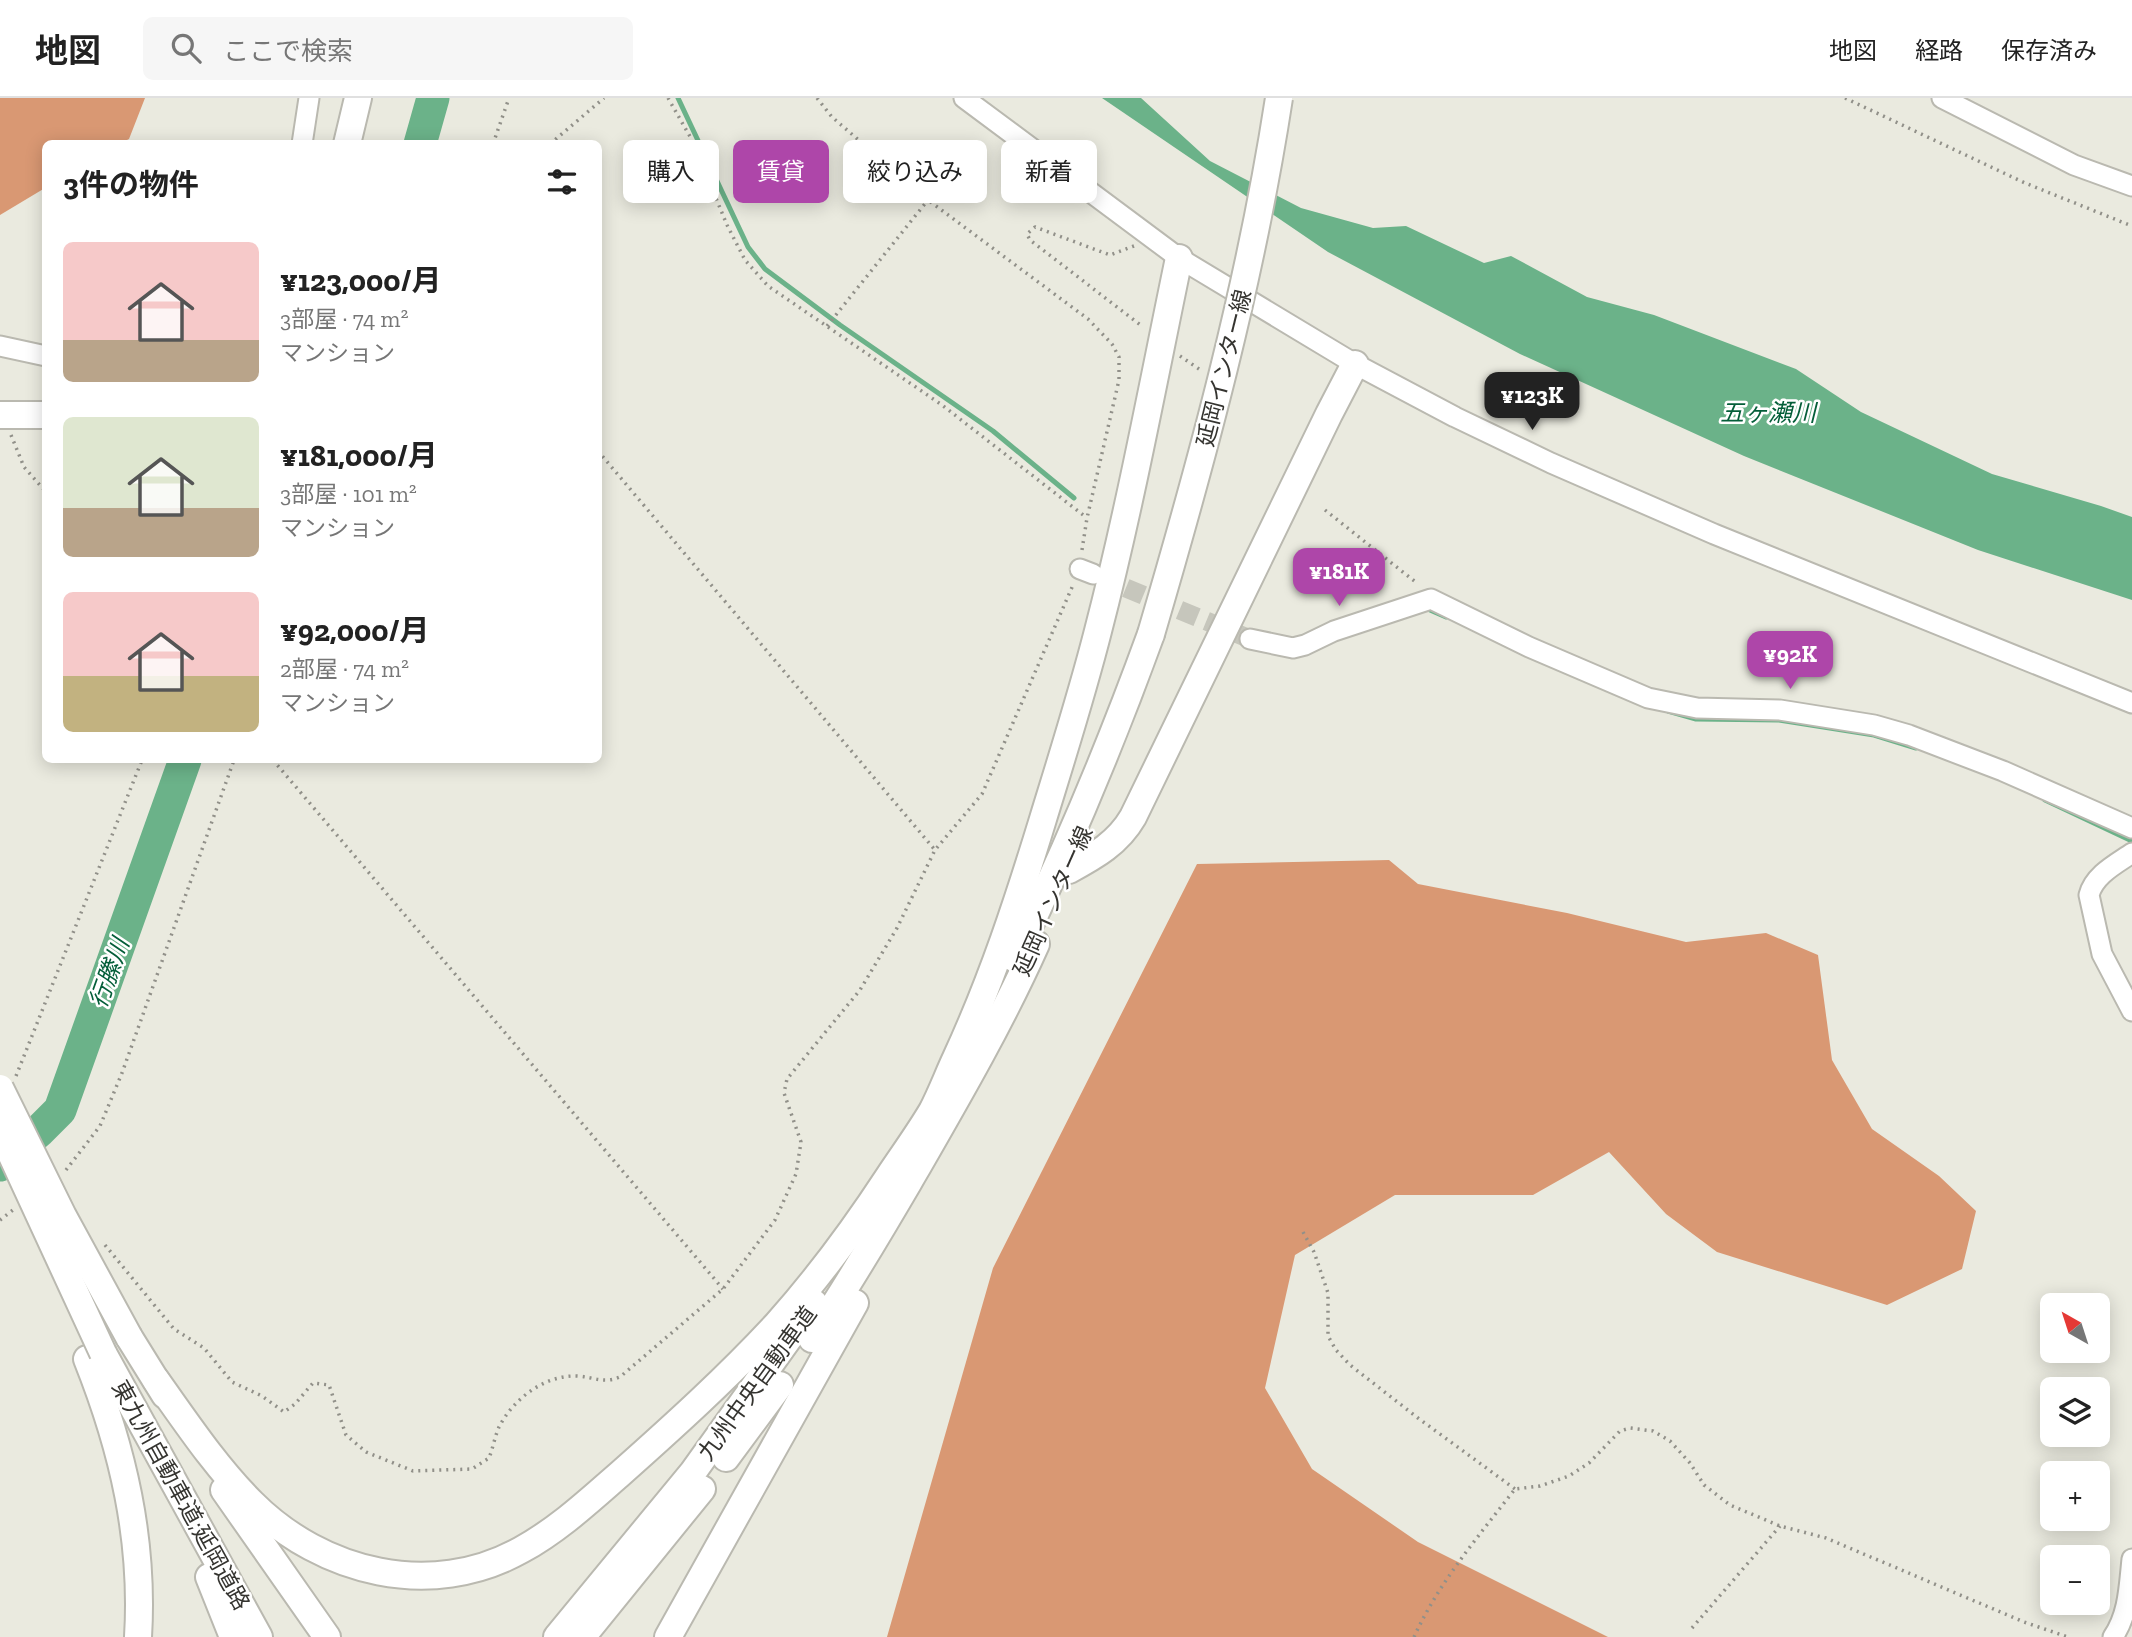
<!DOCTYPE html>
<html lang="ja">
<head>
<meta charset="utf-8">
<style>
  body { margin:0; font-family:"Zilla Slab","Noto Sans JP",serif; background:#f6f6f6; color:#222; height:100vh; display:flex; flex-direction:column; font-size:26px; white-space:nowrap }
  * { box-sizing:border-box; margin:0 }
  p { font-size:23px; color:#767676 }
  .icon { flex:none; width:38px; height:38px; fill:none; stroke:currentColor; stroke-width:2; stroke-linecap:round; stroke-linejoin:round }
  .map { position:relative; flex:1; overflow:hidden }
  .side { position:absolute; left:42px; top:42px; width:560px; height:623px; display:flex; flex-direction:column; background:#fff; border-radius:10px; box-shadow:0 4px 18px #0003 }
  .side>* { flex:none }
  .hud { position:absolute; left:623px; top:42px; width:665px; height:63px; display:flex; gap:14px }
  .needle { width:46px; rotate:321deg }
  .tools { position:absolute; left:2040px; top:1195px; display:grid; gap:14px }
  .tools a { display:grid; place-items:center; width:70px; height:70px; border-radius:10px; background:#fff; box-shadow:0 4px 18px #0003; font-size:35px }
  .price { position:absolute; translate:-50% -60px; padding:0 16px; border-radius:14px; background:#ae46a9; color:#fff; font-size:23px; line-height:46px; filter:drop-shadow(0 2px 4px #0008) }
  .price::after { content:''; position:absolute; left:50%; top:42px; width:21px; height:16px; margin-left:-10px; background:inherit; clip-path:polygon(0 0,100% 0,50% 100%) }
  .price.active { background:#222; color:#fff }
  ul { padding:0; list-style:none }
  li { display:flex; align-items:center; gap:21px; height:175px; padding:0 21px }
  li span { display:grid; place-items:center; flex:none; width:196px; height:140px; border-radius:10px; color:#555 }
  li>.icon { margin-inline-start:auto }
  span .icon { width:84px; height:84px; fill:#fffc; stroke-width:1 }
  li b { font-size:30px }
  h2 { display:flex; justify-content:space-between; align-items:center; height:84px; padding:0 21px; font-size:30px }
  .chip { padding:0 24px; border-radius:10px; background:#fff; box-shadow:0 4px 18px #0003; font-size:24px; line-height:63px }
  .chip.active { background:#ae46a9; color:#fff }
  header { display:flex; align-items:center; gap:42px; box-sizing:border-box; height:98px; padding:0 35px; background:#fff; border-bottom:2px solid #e0e0e0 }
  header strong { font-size:33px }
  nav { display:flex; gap:38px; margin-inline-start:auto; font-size:24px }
  .search { width:490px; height:63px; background:#f6f6f6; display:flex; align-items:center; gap:18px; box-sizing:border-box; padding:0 24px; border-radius:10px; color:#767676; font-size:26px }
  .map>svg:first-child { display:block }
</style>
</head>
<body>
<header>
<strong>地図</strong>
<div class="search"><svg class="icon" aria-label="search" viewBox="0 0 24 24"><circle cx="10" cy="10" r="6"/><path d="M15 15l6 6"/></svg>ここで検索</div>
<nav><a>地図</a><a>経路</a><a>保存済み</a></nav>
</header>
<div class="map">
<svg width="2132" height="1539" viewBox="0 0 2132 1539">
  <rect width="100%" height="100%" fill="#eaeadf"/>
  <g fill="#d99873">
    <polygon points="0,0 145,0 129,41 121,45 46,46 45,90 0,117"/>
    <polygon points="1389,762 1418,786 1567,815 1686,844 1766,835 1818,857 1832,962 1872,1031 1939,1078 1976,1113 1962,1171 1887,1207 1717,1154 1666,1116 1609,1054 1533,1097 1395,1097 1295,1157 1265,1290 1312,1371 1418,1444 1608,1539 887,1539 993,1170 1197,766"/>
  </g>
  <polygon fill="#6bb289" points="1102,0 1141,0 1210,63 1301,110 1373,130 1406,128 1484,165 1511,158 1587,199 1654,217 1796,271 1861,314 1992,376 2101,408 2132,419 2132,502 1978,452 1744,358 1520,256 1328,154"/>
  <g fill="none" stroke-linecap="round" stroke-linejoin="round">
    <g stroke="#6bb289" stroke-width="5">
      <polyline points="678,0 748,149 765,171 840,227 993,333 1074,400"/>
      <polyline points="1430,512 1446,519"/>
      <polyline points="1668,613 1696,621 1779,622 1874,637 1916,650"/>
      <polyline points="2045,702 2132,743"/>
    </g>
    <g stroke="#6bb289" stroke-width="33">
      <polyline points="420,46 433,0"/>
      <polyline points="0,1067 39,1033 60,1012 185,662"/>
    </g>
    <polyline stroke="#c6c6bc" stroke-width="19" stroke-dasharray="19 10" stroke-linecap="butt" points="1099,479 1250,541"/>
    <defs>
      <g id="minor">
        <polyline points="964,0 1179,160 1355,266 1455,319 1551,365 1714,436 2132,605"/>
        <polyline points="1942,0 2074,67 2132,88"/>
        <polyline points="302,46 309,0"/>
        <polyline points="0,248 46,258"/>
        <polyline points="1080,471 1093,476"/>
        <polyline points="1250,541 1293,550 1305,547 1334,533 1431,501 1529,549 1648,600 1697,610 1780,612 1874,627 1909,637 2003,673 2132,730"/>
        <path d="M2132,755C2116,766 2094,777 2089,797L2102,856L2132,913"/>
        <path d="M2113,1539C2129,1515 2129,1488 2132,1461"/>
      </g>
      <g id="highway">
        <polyline points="347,46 358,0"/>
        <polyline points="0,317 46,317"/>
        <path d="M1069,772C1095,758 1118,745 1133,719L1329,316L1355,266"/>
        <path d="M1014,860C1066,754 1111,646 1151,536"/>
        <polyline points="129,1239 165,1297"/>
        <path d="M812,1241C850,1185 884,1126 918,1068C960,995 1002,922 1036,846"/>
        <polyline points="103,1255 259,1539"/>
        <path d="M87,1261C123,1351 144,1442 138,1539"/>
        <path d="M156,1282C186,1324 215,1368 252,1405C322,1475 431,1502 521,1452C558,1432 590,1402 621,1375C675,1327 728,1279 777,1226C818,1180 855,1130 889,1078C903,1057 919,1035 932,1013C941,996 948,977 956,960C992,882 1018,803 1043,721C1062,659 1082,596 1098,533C1130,410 1153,285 1179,160"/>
        <polyline points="726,1360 780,1287"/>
        <polyline points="224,1392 327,1539"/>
        <polyline points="209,1479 233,1539"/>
        <polyline points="557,1539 693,1374 814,1205"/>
        <polyline points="582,1539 702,1391"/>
        <polyline points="668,1539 855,1205"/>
      </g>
    </defs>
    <use href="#minor" stroke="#bab9b0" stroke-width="23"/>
    <use href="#highway" stroke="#bab9b0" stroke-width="30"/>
    <g stroke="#919089" stroke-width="3.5" stroke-dasharray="2 5" stroke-linecap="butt">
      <polyline points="668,0 692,42 727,127 745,162 768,188 942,307 1087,420"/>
      <polyline points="817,0 832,19 928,102 1088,221 1112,246 1119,259 1119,282 1087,420 1082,452"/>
      <polyline points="1845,0 2025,85 2132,128"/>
      <polyline points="493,46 509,0"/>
      <polyline points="550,46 604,0"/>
      <polyline points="1134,148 1110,157 1035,129 1027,136 1030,142 1143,229"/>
      <polyline points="827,228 928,102"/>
      <polyline points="1180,258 1202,273"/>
      <polyline points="11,337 24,369 46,394"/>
      <polyline points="598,353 935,752"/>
      <polyline points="1325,412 1418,486"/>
      <polyline points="273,662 723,1191"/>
      <polyline points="16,978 142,662"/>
      <polyline points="66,1072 100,1028 122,975 234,662"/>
      <polyline points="0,1122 13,1112"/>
      <polyline points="1303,1134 1314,1154 1328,1195 1328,1238 1336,1252 1350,1267 1418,1320 1515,1391"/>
      <path d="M105,1147L174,1231L204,1250L232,1284L262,1298L284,1314L295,1306L313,1285L329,1287L346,1337L366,1354L413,1373L472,1371L489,1360C493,1350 495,1338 499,1329C514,1300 545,1277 577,1278C594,1279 603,1286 620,1279L723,1191L775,1122L796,1076L801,1044L784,995L787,981L860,892L897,830L935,752L982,696L1073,487"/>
      <polyline points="1692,1530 1780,1428"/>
      <path d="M1414,1539C1439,1484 1478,1439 1515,1391L1540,1388L1569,1378L1589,1365L1620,1333L1630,1330L1653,1333L1670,1343L1690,1365L1704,1387L1730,1407L1780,1428L1826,1440L2024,1524L2068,1539"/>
    </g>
    <use href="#minor" stroke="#fff" stroke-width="19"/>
    <use href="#highway" stroke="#fff" stroke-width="26"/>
    <defs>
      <g id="highway-bridge">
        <path d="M1151,536C1203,359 1251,182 1279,0"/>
        <polyline points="0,990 63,1118 129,1239"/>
        <polyline points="0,1032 103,1255"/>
      </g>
    </defs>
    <use href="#highway-bridge" stroke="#bab9b0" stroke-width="30" stroke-linecap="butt"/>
    <use href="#highway-bridge" stroke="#fff" stroke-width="26"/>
  </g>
  <g text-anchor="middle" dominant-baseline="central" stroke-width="5" stroke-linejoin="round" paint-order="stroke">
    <g font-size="23" fill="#353430" stroke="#fff">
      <text transform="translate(1224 270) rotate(-76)">延岡インター線</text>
      <text transform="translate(1053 803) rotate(-66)">延岡インター線</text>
      <text transform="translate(757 1285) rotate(-54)">九州中央自動車道</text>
      <text transform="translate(181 1397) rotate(61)">東九州自動車道;延岡道路</text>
    </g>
    <g font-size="24" font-style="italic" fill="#045e39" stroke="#fff">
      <text x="1768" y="314">五ヶ瀬川</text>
      <text transform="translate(109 875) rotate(-70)">行縢川</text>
    </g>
  </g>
</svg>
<div class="tools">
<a><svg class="needle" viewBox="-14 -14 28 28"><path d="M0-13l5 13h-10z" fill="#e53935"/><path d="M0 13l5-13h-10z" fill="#767676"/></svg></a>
<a><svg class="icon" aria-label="layers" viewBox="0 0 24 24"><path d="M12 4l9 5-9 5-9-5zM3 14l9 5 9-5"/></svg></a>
<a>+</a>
<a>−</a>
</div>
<b class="price active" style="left:1532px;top:334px">¥123K</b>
<b class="price" style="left:1339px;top:510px">¥181K</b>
<b class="price" style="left:1790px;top:593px">¥92K</b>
<div class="hud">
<a class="chip">購入</a>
<a class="chip active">賃貸</a>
<a class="chip">絞り込み</a>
<a class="chip">新着</a>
</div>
<section class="side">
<h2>3件の物件<svg class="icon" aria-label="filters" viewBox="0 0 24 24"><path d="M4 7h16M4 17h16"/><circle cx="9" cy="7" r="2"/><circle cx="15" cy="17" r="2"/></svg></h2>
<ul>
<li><span style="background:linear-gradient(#f6c9c9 70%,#b9a48a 0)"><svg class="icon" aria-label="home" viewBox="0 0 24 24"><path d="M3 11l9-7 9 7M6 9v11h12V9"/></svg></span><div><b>¥123,000/月</b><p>3部屋 · 74 m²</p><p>マンション</p></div></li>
<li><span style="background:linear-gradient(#dfe7d0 65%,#b9a48a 0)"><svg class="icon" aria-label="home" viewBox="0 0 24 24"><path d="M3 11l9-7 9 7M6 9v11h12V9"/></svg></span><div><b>¥181,000/月</b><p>3部屋 · 101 m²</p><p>マンション</p></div></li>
<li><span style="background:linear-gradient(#f6c9c9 60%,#c2b280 0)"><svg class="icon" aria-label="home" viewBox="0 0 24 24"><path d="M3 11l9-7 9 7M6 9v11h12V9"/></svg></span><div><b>¥92,000/月</b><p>2部屋 · 74 m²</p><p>マンション</p></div></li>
</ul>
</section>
</div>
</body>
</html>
